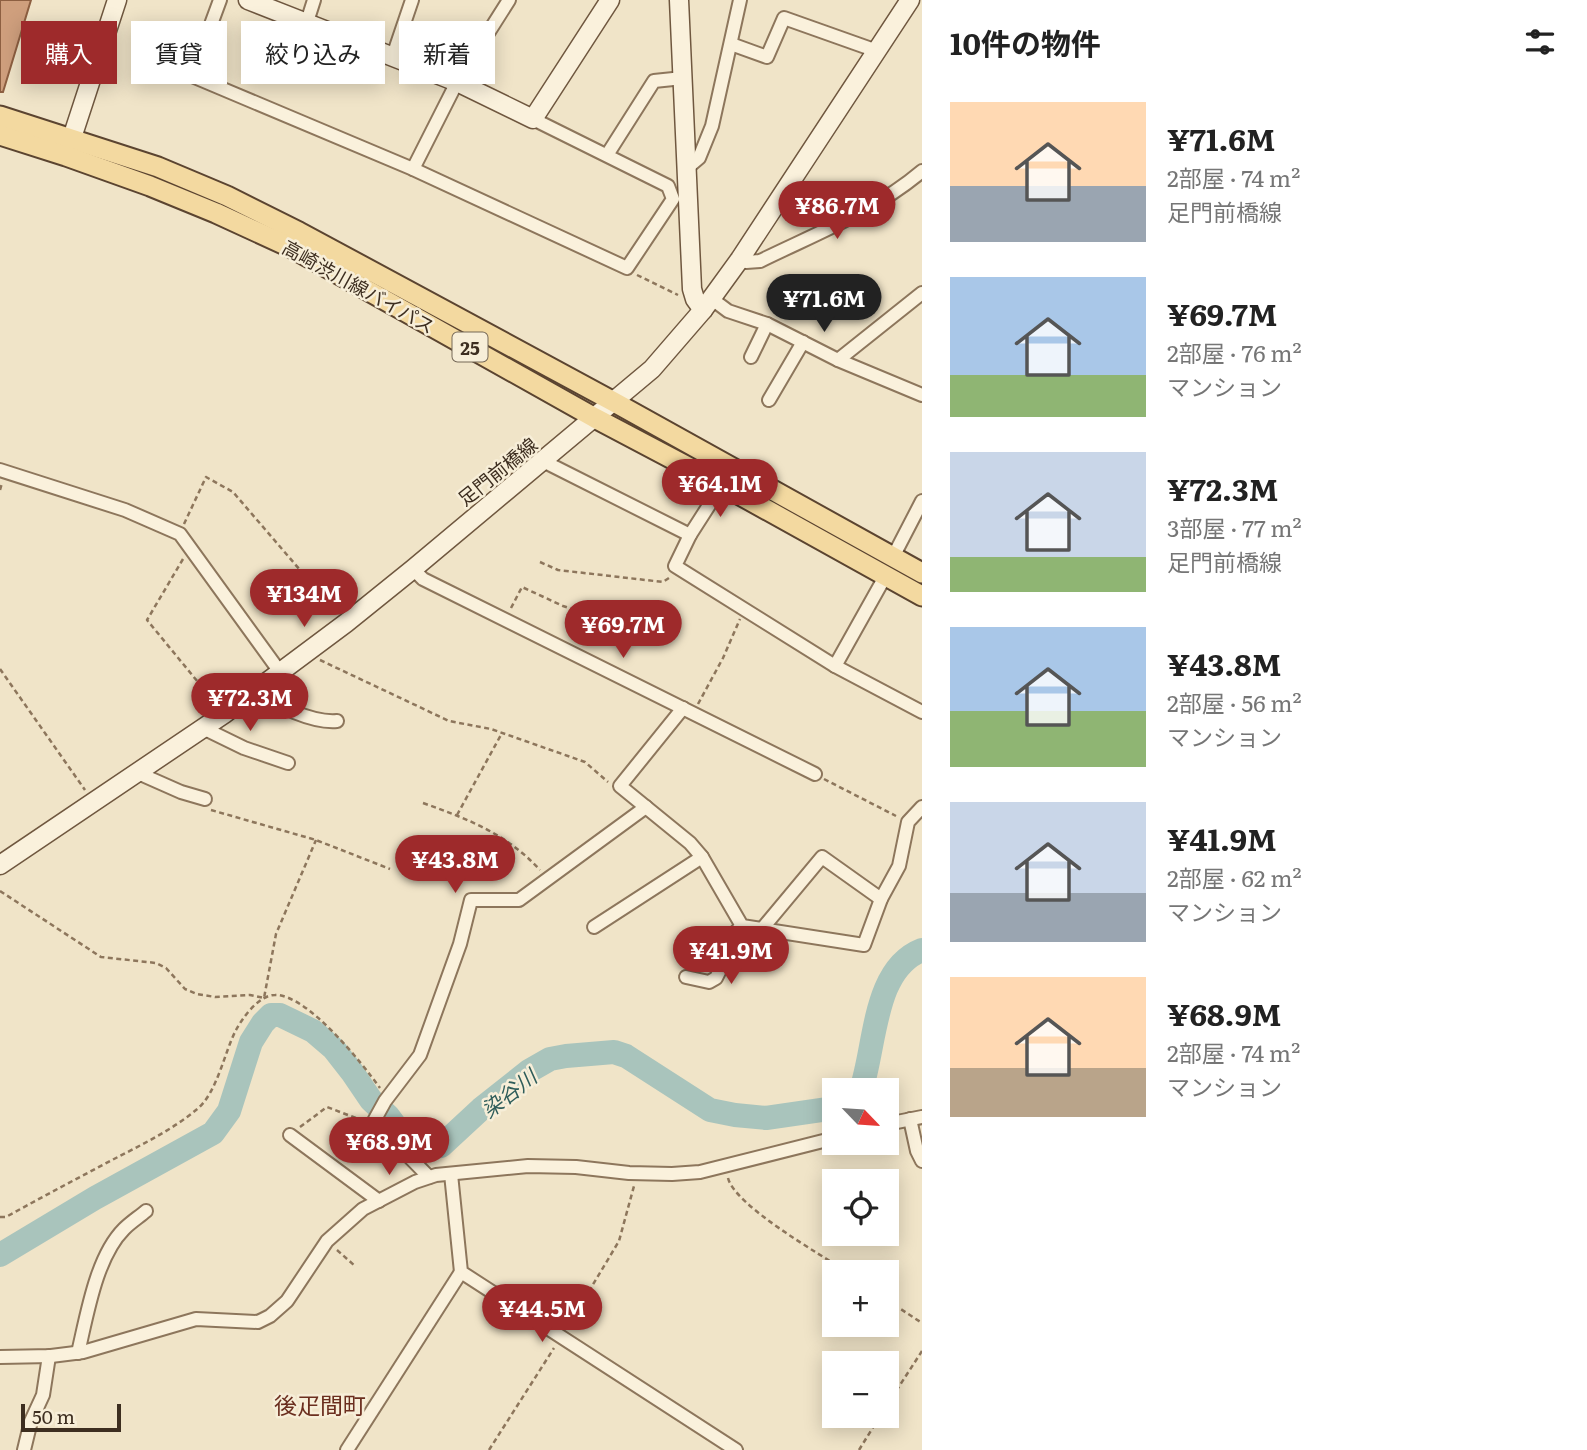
<!DOCTYPE html>
<html lang="ja">
<head>
<meta charset="utf-8">
<style>
  body { margin:0; font-family:Literata,"Noto Sans JP",serif; background:#f2f2f2; color:#222; height:100vh; display:flex; flex-direction:column; font-size:26px; white-space:nowrap }
  * { box-sizing:border-box; margin:0 }
  p { font-size:23px; color:#767676 }
  .icon { flex:none; width:38px; height:38px; fill:none; stroke:currentColor; stroke-width:2; stroke-linecap:round; stroke-linejoin:round }
  .map { position:relative; flex:1; overflow:hidden }
  .details { display:flex; flex-direction:column; background:#fff; width:665px }
  .details>* { flex:none }
  .top-card { position:absolute; left:21px; top:21px; width:665px; height:63px; display:flex; gap:14px }
  .needle { width:46px; rotate:115deg }
  .tools { position:absolute; left:822px; top:1078px; display:grid; gap:14px }
  .tools a { display:grid; place-items:center; width:77px; height:77px; border-radius:0px; background:#fff; box-shadow:0 4px 18px #0003; font-size:35px }
  .scale { position:absolute; left:21px; bottom:18px; width:100px; box-sizing:border-box; padding-left:7px; border:4px solid #3d2e20; border-top:0; font-size:19px; line-height:24px; white-space:nowrap; color:#3d2e20; -webkit-text-stroke:5px #f7eed8; paint-order:stroke }
  .price { position:absolute; translate:-50% -60px; padding:0 16px; border-radius:24px; background:#9e2a2b; color:#fff; font-size:23px; line-height:46px; filter:drop-shadow(0 2px 4px #0008) }
  .price::after { content:''; position:absolute; left:50%; top:42px; width:21px; height:16px; margin-left:-10px; background:inherit; clip-path:polygon(0 0,100% 0,50% 100%) }
  .price.on { background:#222; color:#fff }
  ul { padding:0; list-style:none }
  li { display:flex; align-items:center; gap:21px; height:175px; padding:0 28px }
  li span { display:grid; place-items:center; flex:none; width:196px; height:140px; border-radius:0px; color:#555 }
  li>.icon { margin-inline-start:auto }
  span .icon { width:84px; height:84px; fill:#fffc; stroke-width:1 }
  li b { font-size:30px }
  h2 { display:flex; justify-content:space-between; align-items:center; height:84px; padding:0 28px; font-size:30px }
  .tag { padding:0 24px; border-radius:0px; background:#fff; box-shadow:0 4px 18px #0003; font-size:24px; line-height:63px }
  .tag.on { background:#9e2a2b; color:#fff }
  main { display:flex; flex:1; min-height:0 }
  .map>svg:first-child { display:block }
</style>
</head>
<body>
<main>
<div class="map">
<svg width="922" height="1450" viewBox="0 0 922 1450">
  <rect width="100%" height="100%" fill="#f0e4c8"/>
  <g fill="none" stroke-linecap="round" stroke-linejoin="round">
    <g stroke="#a9c4bc" stroke-width="24">
      <path d="M861,1090C876,1045 873,969 922,950"/>
      <polyline points="0,1255 95,1198 213,1133 229,1111 251,1042 263,1023 271,1015 280,1015 313,1031 334,1049 352,1072 371,1100 388,1116 406,1140 422,1148 441,1146 481,1109 529,1071 550,1059 566,1056 614,1052 626,1056 710,1110 735,1115 766,1118 835,1108"/>
    </g>
  </g>
  <polygon fill="#cf9f7d" stroke="#8d5f41" stroke-width="2" points="0,0 31,0 3,92 0,92"/>
  <g fill="none" stroke-linecap="round" stroke-linejoin="round">
    <defs>
      <g id="street">
        <polyline points="220,0 192,76 413,169 627,268 673,199 668,186 533,119"/>
        <polyline points="307,22 314,0"/>
        <polyline points="731,44 767,57 784,18 877,51"/>
        <polyline points="393,56 412,0"/>
        <polyline points="607,155 654,81 683,78"/>
        <polyline points="413,169 457,82 509,0"/>
        <polyline points="686,169 699,158 712,126 740,0"/>
        <path d="M740,259L746,262L760,261C815,234 875,211 922,171"/>
        <polyline points="712,299 728,311 767,324 838,360 922,395"/>
        <polyline points="751,357 767,324"/>
        <polyline points="838,360 922,293"/>
        <polyline points="769,400 803,342"/>
        <polyline points="543,461 690,535 675,566 835,666 922,712"/>
        <polyline points="0,470 125,510 180,534 280,672"/>
        <polyline points="690,535 722,485"/>
        <polyline points="893,557 922,501"/>
        <polyline points="413,569 423,579 815,774"/>
        <polyline points="835,666 886,575"/>
        <path d="M257,689C273,706 314,723 337,721"/>
        <polyline points="683,708 620,786 690,843 702,857 742,926 864,945 881,899 899,866 908,822 922,807"/>
        <polyline points="203,728 244,748 288,763"/>
        <polyline points="138,773 181,792 205,799"/>
        <polyline points="594,927 702,857"/>
        <polyline points="762,929 822,857 881,899"/>
        <polyline points="686,977 709,982 716,978 720,970 728,939 742,926"/>
        <polyline points="910,1119 917,1151 922,1161"/>
        <polyline points="887,1124 922,1117"/>
        <polyline points="290,1135 379,1201"/>
        <polyline points="451,1174 461,1272 736,1450"/>
        <polyline points="429,1177 374,1121 385,1101 420,1055 460,944 471,900 519,900 646,807"/>
        <path d="M78,1353C87,1315 96,1257 124,1229C131,1222 139,1217 146,1211"/>
        <polyline points="0,1357 51,1356 83,1352 196,1319 258,1322 270,1316 287,1301 327,1241 363,1209 415,1182 436,1175 528,1166 576,1167 629,1173 672,1174 700,1172 835,1138"/>
        <polyline points="24,1450 31,1421 43,1395 49,1356"/>
        <polyline points="347,1450 461,1272"/>
      </g>
      <g id="secondary">
        <polyline points="248,0 457,82 533,119 610,0"/>
        <polyline points="679,0 692,289 695,299 703,310"/>
        <polyline points="67,153 117,0"/>
        <polyline points="0,865 224,714 346,623 413,569 652,369 703,310 740,259 910,0"/>
      </g>
      <g id="primary">
        <polyline points="0,116 158,167 227,196 299,232 614,402 922,573"/>
        <polyline points="0,135 66,156 150,186 216,213 292,248 595,418 722,485 922,596"/>
      </g>
    </defs>
    <use href="#street" stroke="#8d765c" stroke-width="16"/>
    <use href="#secondary" stroke="#6f573f" stroke-width="21"/>
    <use href="#primary" stroke="#5b4430" stroke-width="23"/>
    <g stroke="#8d765c" stroke-width="2.5" stroke-dasharray="5 3.5" stroke-linecap="butt">
      <polyline points="637,275 678,295"/>
      <polyline points="0,490 2,483"/>
      <polyline points="184,524 206,477 233,492 337,613"/>
      <polyline points="183,559 147,620 216,704"/>
      <polyline points="540,562 558,570 663,582 669,578"/>
      <polyline points="511,608 522,587 563,606 581,612 631,613"/>
      <polyline points="320,660 449,721 491,729 585,762 608,782"/>
      <polyline points="0,669 85,790"/>
      <polyline points="698,704 723,658 740,619"/>
      <polyline points="824,779 896,816"/>
      <path d="M423,803C468,819 507,834 540,870"/>
      <polyline points="211,810 316,840 390,869"/>
      <polyline points="457,815 502,733"/>
      <polyline points="0,891 101,957 156,963 166,968 185,989 197,994 215,997 250,995 264,998 276,934 316,840"/>
      <polyline points="300,1127 327,1107 361,1120"/>
      <path d="M728,1178C735,1206 820,1254 847,1272"/>
      <path d="M0,1217H6C42,1197 78,1178 114,1159C141,1145 172,1130 196,1110C217,1094 224,1053 236,1030C243,1017 259,995 275,995C307,994 362,1063 380,1088"/>
      <polyline points="337,1250 355,1266"/>
      <polyline points="887,1300 922,1323"/>
      <polyline points="567,1328 619,1241 634,1186"/>
      <polyline points="887,1405 922,1351"/>
      <polyline points="489,1450 554,1348"/>
      <polyline points="859,1450 880,1416"/>
    </g>
    <use href="#street" stroke="#faf1dc" stroke-width="12"/>
    <use href="#secondary" stroke="#faf1dc" stroke-width="18"/>
    <use href="#primary" stroke="#f3d9a0" stroke-width="19"/>
  </g>
  <g text-anchor="middle" dominant-baseline="central" stroke-width="5" stroke-linejoin="round" paint-order="stroke">
    <rect fill="#f7eed8" stroke="#756857" stroke-width="2" x="452.5" y="332.5" width="35" height="29" rx="5"/>
    <g font-size="18" font-weight="bold" fill="#3d2e20">
      <text x="470" y="347">25</text>
    </g>
    <g font-size="19" fill="#3d2e20" stroke="#f7eed8">
      <text transform="translate(359 286) rotate(29)">高崎渋川線バイパス</text>
      <text transform="translate(497 471) rotate(-39)">足門前橋線</text>
    </g>
    <g font-size="21" font-style="italic" fill="#2f5d5a" stroke="#f7eed8">
      <text transform="translate(508 1092) rotate(-38)">染谷川</text>
    </g>
    <g font-size="23" fill="#6b2e1e" stroke="#f7eed8">
      <text x="320" y="1404">後疋間町</text>
    </g>
  </g>
</svg>
<div class="tools">
<a><svg class="needle" viewBox="-14 -14 28 28"><path d="M0-13l5 13h-10z" fill="#e53935"/><path d="M0 13l5-13h-10z" fill="#767676"/></svg></a>
<a><svg class="icon" aria-label="locate" viewBox="0 0 24 24"><circle cx="12" cy="12" r="6"/><path d="M12 2v4M12 18v4M2 12h4M18 12h4"/></svg></a>
<a>+</a>
<a>−</a>
</div>
<div class="scale">50 m</div>
<b class="price" style="left:837px;top:241px">¥86.7M</b>
<b class="price on" style="left:824px;top:334px">¥71.6M</b>
<b class="price" style="left:720px;top:519px">¥64.1M</b>
<b class="price" style="left:304px;top:629px">¥134M</b>
<b class="price" style="left:623px;top:660px">¥69.7M</b>
<b class="price" style="left:250px;top:733px">¥72.3M</b>
<b class="price" style="left:455px;top:895px">¥43.8M</b>
<b class="price" style="left:731px;top:986px">¥41.9M</b>
<b class="price" style="left:389px;top:1177px">¥68.9M</b>
<b class="price" style="left:542px;top:1344px">¥44.5M</b>
<div class="top-card">
<a class="tag on">購入</a>
<a class="tag">賃貸</a>
<a class="tag">絞り込み</a>
<a class="tag">新着</a>
</div>
</div>
<section class="details">
<h2>10件の物件<svg class="icon" aria-label="filters" viewBox="0 0 24 24"><path d="M4 7h16M4 17h16"/><circle cx="9" cy="7" r="2"/><circle cx="15" cy="17" r="2"/></svg></h2>
<ul>
<li><span style="background:linear-gradient(#ffd9b3 60%,#9aa5b1 0)"><svg class="icon" aria-label="home" viewBox="0 0 24 24"><path d="M3 11l9-7 9 7M6 9v11h12V9"/></svg></span><div><b>¥71.6M</b><p>2部屋 · 74 m²</p><p>足門前橋線</p></div></li>
<li><span style="background:linear-gradient(#a9c7e8 70%,#8fb573 0)"><svg class="icon" aria-label="home" viewBox="0 0 24 24"><path d="M3 11l9-7 9 7M6 9v11h12V9"/></svg></span><div><b>¥69.7M</b><p>2部屋 · 76 m²</p><p>マンション</p></div></li>
<li><span style="background:linear-gradient(#c9d6e8 75%,#8fb573 0)"><svg class="icon" aria-label="home" viewBox="0 0 24 24"><path d="M3 11l9-7 9 7M6 9v11h12V9"/></svg></span><div><b>¥72.3M</b><p>3部屋 · 77 m²</p><p>足門前橋線</p></div></li>
<li><span style="background:linear-gradient(#a9c7e8 60%,#8fb573 0)"><svg class="icon" aria-label="home" viewBox="0 0 24 24"><path d="M3 11l9-7 9 7M6 9v11h12V9"/></svg></span><div><b>¥43.8M</b><p>2部屋 · 56 m²</p><p>マンション</p></div></li>
<li><span style="background:linear-gradient(#c9d6e8 65%,#9aa5b1 0)"><svg class="icon" aria-label="home" viewBox="0 0 24 24"><path d="M3 11l9-7 9 7M6 9v11h12V9"/></svg></span><div><b>¥41.9M</b><p>2部屋 · 62 m²</p><p>マンション</p></div></li>
<li><span style="background:linear-gradient(#ffd9b3 65%,#b9a48a 0)"><svg class="icon" aria-label="home" viewBox="0 0 24 24"><path d="M3 11l9-7 9 7M6 9v11h12V9"/></svg></span><div><b>¥68.9M</b><p>2部屋 · 74 m²</p><p>マンション</p></div></li>
</ul>
</section>
</main>
</body>
</html>
